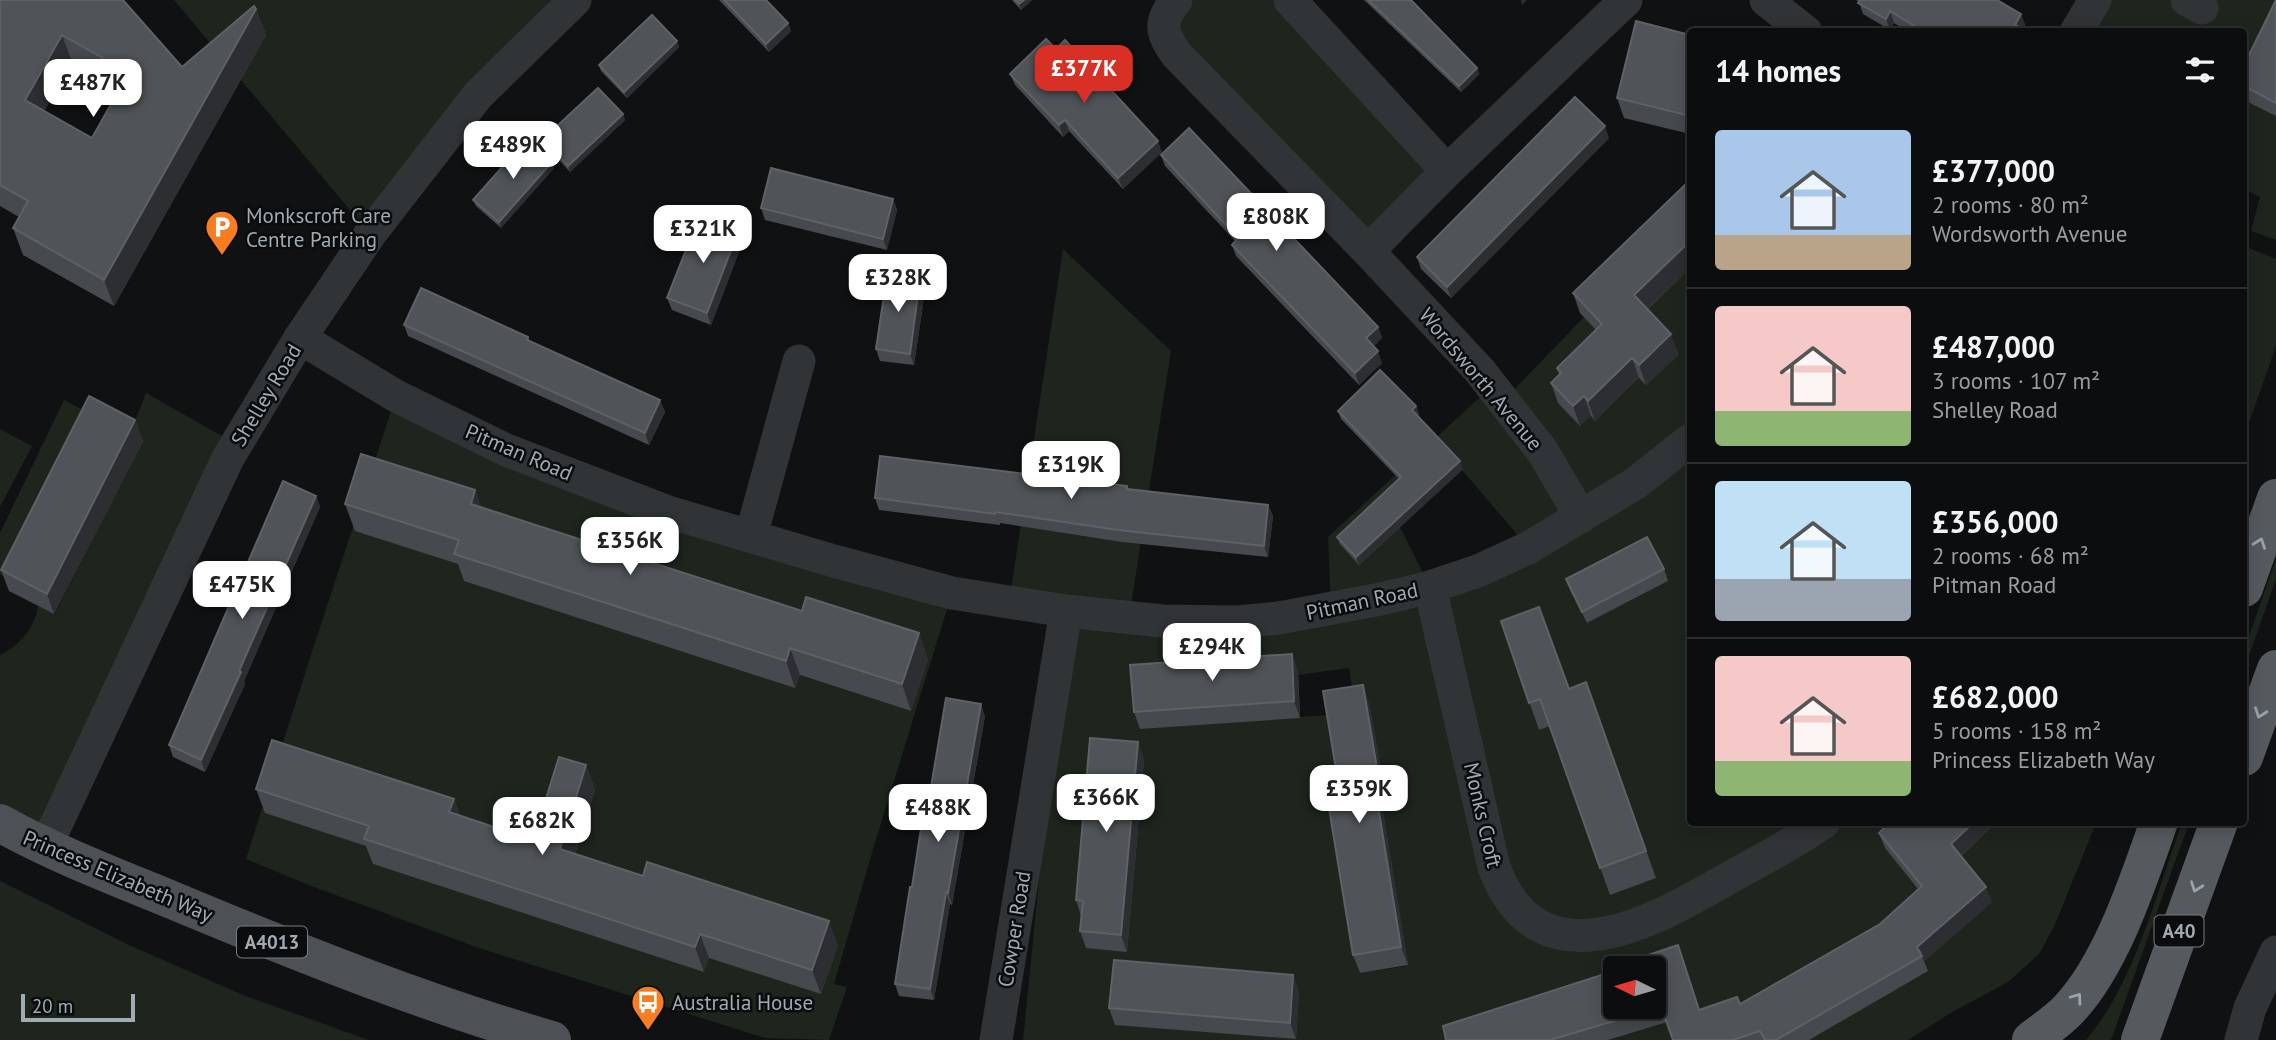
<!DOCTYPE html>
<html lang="en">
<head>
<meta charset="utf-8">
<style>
  body { margin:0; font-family:"PT Sans",sans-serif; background:#151617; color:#f1f3f6; height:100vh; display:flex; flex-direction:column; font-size:26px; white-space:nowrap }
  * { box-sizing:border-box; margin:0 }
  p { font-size:23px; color:#9a9c9e }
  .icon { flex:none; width:38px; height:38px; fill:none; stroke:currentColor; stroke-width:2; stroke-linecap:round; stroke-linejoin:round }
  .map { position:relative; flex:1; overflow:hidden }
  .drawer { position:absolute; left:1687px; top:28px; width:560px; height:798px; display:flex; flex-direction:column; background:#0c0d0e; border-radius:7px; box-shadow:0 4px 18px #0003,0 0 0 2px #2c2d2e }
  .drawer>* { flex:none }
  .needle { width:46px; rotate:275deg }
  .controls { position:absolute; left:1603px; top:956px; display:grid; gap:14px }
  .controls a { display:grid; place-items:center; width:63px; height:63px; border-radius:7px; background:#0c0d0e; box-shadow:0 4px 18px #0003,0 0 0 2px #2c2d2e; font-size:35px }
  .scale { position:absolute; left:21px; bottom:18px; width:114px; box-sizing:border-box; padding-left:7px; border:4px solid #a1abb3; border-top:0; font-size:19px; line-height:24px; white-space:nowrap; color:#a1abb3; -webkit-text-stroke:5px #0b0c0d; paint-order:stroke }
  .price { position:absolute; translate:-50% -60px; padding:0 16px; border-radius:14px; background:#fff; color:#222; font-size:23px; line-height:46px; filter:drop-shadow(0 2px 4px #0008) }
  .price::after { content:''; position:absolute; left:50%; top:42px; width:21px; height:16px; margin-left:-10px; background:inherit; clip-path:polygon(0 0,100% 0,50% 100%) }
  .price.active { background:#d93025; color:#fff }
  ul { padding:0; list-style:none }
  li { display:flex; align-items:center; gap:21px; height:175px; padding:0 28px }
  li+li { border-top:2px solid #2c2d2e }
  li span { display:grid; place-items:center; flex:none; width:196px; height:140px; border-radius:7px; color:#555 }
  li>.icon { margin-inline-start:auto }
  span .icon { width:84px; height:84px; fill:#fffc; stroke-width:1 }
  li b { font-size:30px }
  h2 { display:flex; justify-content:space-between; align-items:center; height:84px; padding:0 28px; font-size:30px }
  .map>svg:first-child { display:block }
</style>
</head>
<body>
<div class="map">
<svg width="2276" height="1040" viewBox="0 0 2276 1040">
  <rect width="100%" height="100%" fill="#101112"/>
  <g fill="#1d251d" fill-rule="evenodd">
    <polygon points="174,0 575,0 370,234"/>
    <polygon points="1176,0 1290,0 1447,171 1368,251 1177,55"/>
    <polygon points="2105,0 2276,0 2276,240 2251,231 2260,197 2244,189 2244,32 2085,32"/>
    <polygon points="2244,246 2276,259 2276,346 2244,437"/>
    <path d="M1063,249L1171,351L1129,618L1331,609L1328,537L1492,386L1503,401L1584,317L1610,344L1559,403L1581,426L1591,416L1596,420L1640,378L1646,385L1641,315L1690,268V822L2096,823L2054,927L2039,954L2008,982L1954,1011L1908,1040H1607L1663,1009L1690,980L1679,948L1665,953L1654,968H1615V988L1453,1040H1023L1066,611L1009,602ZM1443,448L1528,547L1430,587L1400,527ZM1668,581L1587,623L1570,590ZM1511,648L1656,878L1550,726L1539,729ZM1349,668L1355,706L1384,786L1379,787L1407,966L1360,973L1330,715L1140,728L1297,671L1298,675ZM1299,992L1295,1039L1115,1024Z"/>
    <path d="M146,393L236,444L45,848L0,823V655C19,646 35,628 38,606L55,614L142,441L130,434Z"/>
    <path d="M396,396L506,450L952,593L874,846L834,984L847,987L829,1040L765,1038L479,948L306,884L246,859L308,664ZM469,567L928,659V660L911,711L800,675L795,688ZM377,850L709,958L704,971L373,864Z"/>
    <polygon points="64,400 97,417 13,583 0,574 0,533"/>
    <polygon points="0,429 32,446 0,507"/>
    <polygon points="2276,559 2276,579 2244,670 2244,650"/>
    <path d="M2182,823H2189L2111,1040H2086C2135,982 2156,894 2182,823Z"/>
    <polygon points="0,881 129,945 243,995 369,1040 0,1040"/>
  </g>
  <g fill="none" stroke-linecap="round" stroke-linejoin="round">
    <g stroke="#313437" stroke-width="33">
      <path d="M1176,0C1158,23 1161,32 1177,55L1368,251L1480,371L1543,452L1581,517"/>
      <polyline points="1290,0 1447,171 1626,0"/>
      <polyline points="1766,0 1806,32"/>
      <polyline points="2187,0 2202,8"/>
      <polyline points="2076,32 2095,0"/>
      <polyline points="1368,251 1447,171"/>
      <polyline points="300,338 396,396 506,450 668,512 834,561 952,593 1066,611 1162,621 1238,622 1279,618 1381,599 1430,587 1478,571 1528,548 1636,483 1690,440"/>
      <polyline points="751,536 799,361"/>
      <path d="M1430,587L1494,867C1538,986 1651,923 1727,879C1759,861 1793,844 1824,822"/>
      <polyline points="45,848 228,458 300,338 370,234 478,95 575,0"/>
      <polyline points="996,1040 1066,611"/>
      <polyline points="2241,1040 2250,1008 2276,952"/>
    </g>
    <path stroke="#4d5156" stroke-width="38" d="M0,823C59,856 122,879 184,905C304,955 427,1004 552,1040"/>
    <g stroke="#555a5f" stroke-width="38">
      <polyline points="2244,588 2276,498"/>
      <polyline points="2244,757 2276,669"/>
      <path d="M2031,1040C2044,1030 2059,1020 2069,1009C2112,963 2138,881 2159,822"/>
      <polyline points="2140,1040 2219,822"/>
    </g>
  </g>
  <g fill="#46494d" fill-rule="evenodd">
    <path d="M0,0L182,67L256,9L266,35L114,306L23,255L13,228L19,217L0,206ZM72,62L111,84L119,92L92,138L44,111Z"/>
    <polygon points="719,0 766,0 788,23 791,31 769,52"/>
    <polygon points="1012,0 1032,0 1021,10"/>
    <polygon points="1364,0 1411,0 1477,68 1479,74 1461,92"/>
    <polygon points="1856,0 1997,0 2021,14 2025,25 2023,29 2028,32 1909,32 1894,23 1890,30 1863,14 1859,2"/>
    <polygon points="2276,0 2276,116 2244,100 2244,65"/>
    <polygon points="1690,35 1690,134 1624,118 1617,98"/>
    <polygon points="677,41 679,47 627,98 601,71 599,65"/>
    <polygon points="1056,49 1162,152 1123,189 1069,131 1063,137 1015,85 1010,74"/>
    <polygon points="623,114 625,120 570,172 545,145 543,139"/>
    <polygon points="1609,138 1451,298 1421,269 1417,257"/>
    <polygon points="1161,155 1378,327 1382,338 1373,346 1382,363 1359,385 1236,256 1232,245 1235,241 1165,166"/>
    <polygon points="552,162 554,168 501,228 476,206 473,200"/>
    <polygon points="893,199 897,210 887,250 765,220 761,208"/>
    <polygon points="738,232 742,244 711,325 672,310 667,298"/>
    <polygon points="1690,268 1648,309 1679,354 1646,385 1639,378 1595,421 1591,416 1580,426 1558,403 1551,383 1559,375 1557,368 1596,330 1580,313 1573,293"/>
    <polygon points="925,291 914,365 880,361 876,349"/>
    <polygon points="404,325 528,337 530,341 660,400 665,412 649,445 408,336"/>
    <polygon points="1416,406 1419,414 1417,416 1463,469 1359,565 1340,544 1337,537 1399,479 1341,419 1338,411"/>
    <polygon points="135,420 143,441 54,614 9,591 1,570"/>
    <polygon points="1127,486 1128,489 1268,505 1273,516 1268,557 1122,542 1000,523 1000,525 879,510 875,498"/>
    <polygon points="475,490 481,507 802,611 919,633 928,660 911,711 800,675 795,688 464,581 458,564 355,531 345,504"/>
    <polygon points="316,496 320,507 244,681 245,684 205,772 173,757 169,745"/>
    <polygon points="1664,569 1668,581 1587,623 1570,590 1566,579"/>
    <polygon points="1501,621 1569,689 1586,682 1656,878 1610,895 1550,726 1539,730"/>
    <polygon points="1298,671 1300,718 1140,729 1134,712"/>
    <polygon points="1369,703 1384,786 1379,787 1408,965 1360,973 1353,955 1337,775"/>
    <polygon points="985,716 952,905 950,904 934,1000 899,996 895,984 930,793"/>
    <polygon points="1144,759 1127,952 1086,948 1080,931 1081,916 1076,900"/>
    <polygon points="586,765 595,790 575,854 838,945 821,994 709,958 704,972 373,864 366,846 265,813 256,789 454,799 460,816 533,840"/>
    <polygon points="1890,822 1997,822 1961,856 1992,902 1924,961 1928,971 1809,1040 1673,1040 1667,1022 1608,1040 1446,1040 1678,945 1700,1010 1740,1004 1880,924 1918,889 1885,848 1879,833"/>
    <polygon points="1299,991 1296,1039 1115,1025 1109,1008"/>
  </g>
  <g fill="#2c2e31">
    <polygon points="1024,0 1032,0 1021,10 1019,4"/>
    <polygon points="1521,0 1527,0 1522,5"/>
    <polygon points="256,9 266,35 114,306 104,280"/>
    <polygon points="1890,11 1894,23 1890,30 1886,19"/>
    <polygon points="2021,14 2025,25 2022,32 2015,25"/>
    <polygon points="788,23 791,31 769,52 766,44"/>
    <polygon points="62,35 72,62 35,127 25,100"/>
    <polygon points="677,41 679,47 627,98 624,92"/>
    <polygon points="1477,68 1479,74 1461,92 1459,86"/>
    <polygon points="623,114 625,120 570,172 568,166"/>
    <polygon points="1065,120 1069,131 1063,137 1059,125"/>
    <polygon points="1605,126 1609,138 1451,298 1447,287"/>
    <polygon points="1158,141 1162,152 1123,189 1118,178"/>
    <polygon points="552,162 554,168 501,228 499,222"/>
    <polygon points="893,199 897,210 887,250 883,239"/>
    <polygon points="738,232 742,244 711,325 707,313"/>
    <polygon points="1690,241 1690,268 1641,315 1634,295"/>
    <polygon points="920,279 925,291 914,365 910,354"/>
    <polygon points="1378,327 1382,338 1370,350 1366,338"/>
    <polygon points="1671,334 1679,354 1646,385 1639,365"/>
    <polygon points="1378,351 1382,363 1359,385 1355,373"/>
    <polygon points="1632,358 1639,378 1595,421 1588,401"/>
    <polygon points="1584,396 1591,416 1580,426 1573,406"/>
    <polygon points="660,400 665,412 649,445 645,433"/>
    <polygon points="1416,406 1419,414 1415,418 1412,410"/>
    <polygon points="135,420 143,441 54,614 47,594"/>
    <polygon points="1460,461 1463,469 1359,565 1356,557"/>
    <polygon points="475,490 485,517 471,504"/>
    <polygon points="316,496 320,507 244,681 245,684 205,772 201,760 239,671"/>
    <polygon points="1268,505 1273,516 1268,557 1264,546"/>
    <polygon points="919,633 928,660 911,711 902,684"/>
    <polygon points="790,648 800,675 795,688 786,661"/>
    <polygon points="1292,654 1298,671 1300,718 1294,701"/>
    <polygon points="1363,685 1369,703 1384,786 1377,768"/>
    <polygon points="981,704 985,716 952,905 948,893"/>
    <polygon points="1138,742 1144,759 1127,952 1121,935"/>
    <polygon points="586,765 595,790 569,873 560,849"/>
    <polygon points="1372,769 1379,787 1408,965 1401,947"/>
    <polygon points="454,799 462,823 449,812"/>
    <polygon points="1974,822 1997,822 1957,859 1951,844"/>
    <polygon points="1986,887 1992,902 1924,961 1917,947"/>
    <polygon points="946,893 950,904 934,1000 930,989"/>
    <polygon points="829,921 838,945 821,994 812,970"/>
    <polygon points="700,934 709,958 704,972 695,947"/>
    <polygon points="1293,975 1299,991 1296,1039 1290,1023"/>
  </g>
  <g fill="#505458" stroke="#5c6266" stroke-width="2" fill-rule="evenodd">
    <path d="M0,0H123L182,67L254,6L256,9L104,280L13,228L28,201L0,185ZM62,35L101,57L124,81L92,138L25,100Z"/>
    <polygon points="724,0 766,0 788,23 766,44"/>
    <polygon points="1015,0 1024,0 1019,4"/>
    <polygon points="1368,0 1411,0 1477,68 1459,86"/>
    <polygon points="1860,0 1997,0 2021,14 2015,25 2028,32 1924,32 1890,11 1886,19 1858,3"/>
    <polygon points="2276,0 2276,103 2244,86 2244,65"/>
    <polygon points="652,15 677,41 624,92 599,65"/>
    <polygon points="1636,21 1690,35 1690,116 1617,98"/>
    <polygon points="1046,39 1056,49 1065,40 1158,141 1118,178 1065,120 1059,125 1010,74"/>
    <polygon points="598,88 623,114 568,166 543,139"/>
    <polygon points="1575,97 1605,126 1447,287 1417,257"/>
    <polygon points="1189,128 1378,327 1366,338 1378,351 1355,373 1232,245 1238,238 1161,155"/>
    <polygon points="527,139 552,162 499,222 473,200"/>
    <polygon points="771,168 893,199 883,239 761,208"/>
    <polygon points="1690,180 1690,241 1634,295 1671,334 1639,365 1632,358 1588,401 1584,396 1573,406 1551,383 1561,373 1557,368 1602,324 1573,293"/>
    <polygon points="699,217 738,232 707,313 667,298"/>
    <polygon points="887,275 920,279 910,354 876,349"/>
    <polygon points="421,288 528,337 527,340 660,400 645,433 404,325"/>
    <polygon points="1380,370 1416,406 1412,410 1460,461 1356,557 1337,537 1401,477 1338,411"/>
    <polygon points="89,396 135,420 47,594 1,570"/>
    <polygon points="361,454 475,490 471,504 802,611 806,597 919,633 902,684 790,648 786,661 454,554 459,540 345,504"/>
    <polygon points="880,456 1042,476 1042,474 1127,486 1127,489 1268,505 1264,546 1118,530 996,512 995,514 875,498"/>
    <polygon points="283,481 316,496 239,671 241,672 201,760 169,745"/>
    <polygon points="1690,529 1690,538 1686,533"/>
    <polygon points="1647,537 1664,569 1582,612 1566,579"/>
    <polygon points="1539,607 1569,689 1586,682 1646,851 1600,868 1540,699 1529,703 1501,621"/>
    <polygon points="1292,654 1294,701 1134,712 1130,665"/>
    <polygon points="1363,685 1377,768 1372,769 1401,947 1353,955 1324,777 1337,775 1323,691"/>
    <polygon points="946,698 981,704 948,893 946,893 930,989 895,984 910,887 912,887 924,809 927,792 930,793"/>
    <polygon points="1090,738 1138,742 1121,935 1080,931 1083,901 1076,900"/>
    <polygon points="272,740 454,799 449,812 533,840 559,757 586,765 560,849 643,876 647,862 829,921 812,970 700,934 695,947 364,839 369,826 256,789"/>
    <path d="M1890,822H1974L1951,844L1986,887L1917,947L1922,956L1776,1040H1765L1760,1031L1733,1040H1673L1661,1007L1550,1040H1446L1443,1026L1614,971L1612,967L1678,945L1699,1010L1737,997L1740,1004L1880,924L1922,886L1879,833ZM1615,968H1654V1006H1615Z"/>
    <polygon points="1114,960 1293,975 1290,1023 1109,1008"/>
  </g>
  <defs><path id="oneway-chevron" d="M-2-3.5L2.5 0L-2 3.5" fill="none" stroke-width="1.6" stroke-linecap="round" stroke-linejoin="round" transform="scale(1.75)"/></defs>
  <g stroke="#99a3ab">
    <use href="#oneway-chevron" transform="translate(2260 543) rotate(-70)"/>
    <use href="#oneway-chevron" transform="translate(2260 713) rotate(110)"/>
    <use href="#oneway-chevron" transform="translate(2196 887) rotate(110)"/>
    <use href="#oneway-chevron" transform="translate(2077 998) rotate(-54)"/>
  </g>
  <defs>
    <symbol id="parking-pin" viewBox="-11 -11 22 30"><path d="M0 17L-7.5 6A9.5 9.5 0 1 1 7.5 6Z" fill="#f87c22" stroke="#0b0c0d"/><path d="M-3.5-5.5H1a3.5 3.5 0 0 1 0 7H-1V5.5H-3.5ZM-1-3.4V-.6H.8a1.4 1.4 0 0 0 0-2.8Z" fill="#fff"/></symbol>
    <symbol id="bus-pin" viewBox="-11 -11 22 30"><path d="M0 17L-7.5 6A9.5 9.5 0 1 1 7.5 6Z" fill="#f87c22" stroke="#0b0c0d"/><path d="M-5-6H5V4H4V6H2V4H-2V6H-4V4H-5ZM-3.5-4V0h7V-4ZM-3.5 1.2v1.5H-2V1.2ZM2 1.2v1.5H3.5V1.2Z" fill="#fff"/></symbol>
  </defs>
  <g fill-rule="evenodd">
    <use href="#parking-pin" x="203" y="208" width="38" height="52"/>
    <use href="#bus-pin" x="629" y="983" width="38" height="52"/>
  </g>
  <g text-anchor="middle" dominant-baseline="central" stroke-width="5" stroke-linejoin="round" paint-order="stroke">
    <g fill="#0b0c0d" stroke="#747b81" stroke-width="2">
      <rect x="2154.5" y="915.5" width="49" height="31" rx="5"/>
      <rect x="237" y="926.5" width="70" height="31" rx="5"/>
    </g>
    <g font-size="19" font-weight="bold" fill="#a1abb3">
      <text x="2179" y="931">A40</text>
      <text x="272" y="942">A4013</text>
    </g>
    <g font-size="21" fill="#a1abb3" stroke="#0b0c0d" text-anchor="start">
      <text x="246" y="215">Monkscroft Care<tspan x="246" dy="24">Centre Parking</tspan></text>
      <text x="672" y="1002">Australia House</text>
    </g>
    <g font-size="21" fill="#a1abb3" stroke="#0b0c0d">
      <text transform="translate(1481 379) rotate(50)">Wordsworth Avenue</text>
      <text transform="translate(266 395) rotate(-59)">Shelley Road</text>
      <text transform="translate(519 452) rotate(23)">Pitman Road</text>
      <text transform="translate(1362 601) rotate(-12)">Pitman Road</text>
      <text transform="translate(1483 815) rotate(77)">Monks Croft</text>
      <text transform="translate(118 876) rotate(23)">Princess Elizabeth Way</text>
      <text transform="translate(1014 929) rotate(-81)">Cowper Road</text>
    </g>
  </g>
</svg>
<div class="controls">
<a><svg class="needle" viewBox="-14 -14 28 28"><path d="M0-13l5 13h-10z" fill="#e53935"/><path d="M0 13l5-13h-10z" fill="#9a9c9e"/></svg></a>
</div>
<div class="scale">20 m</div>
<b class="price active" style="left:1084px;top:105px">£377K</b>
<b class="price" style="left:93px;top:119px">£487K</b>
<b class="price" style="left:513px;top:181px">£489K</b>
<b class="price" style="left:1276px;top:253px">£808K</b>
<b class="price" style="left:703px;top:265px">£321K</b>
<b class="price" style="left:898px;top:314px">£328K</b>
<b class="price" style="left:1071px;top:501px">£319K</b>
<b class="price" style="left:630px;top:577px">£356K</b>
<b class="price" style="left:242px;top:621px">£475K</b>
<b class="price" style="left:1212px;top:683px">£294K</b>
<b class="price" style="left:1359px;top:825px">£359K</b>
<b class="price" style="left:1106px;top:834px">£366K</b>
<b class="price" style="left:938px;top:844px">£488K</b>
<b class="price" style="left:542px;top:857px">£682K</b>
<section class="drawer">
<h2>14 homes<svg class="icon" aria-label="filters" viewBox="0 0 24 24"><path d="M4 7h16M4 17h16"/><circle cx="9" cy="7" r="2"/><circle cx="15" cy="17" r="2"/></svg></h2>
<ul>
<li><span style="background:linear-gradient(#a9c7e8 75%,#b9a48a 0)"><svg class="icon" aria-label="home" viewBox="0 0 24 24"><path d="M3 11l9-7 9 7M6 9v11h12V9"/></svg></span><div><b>£377,000</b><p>2 rooms · 80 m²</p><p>Wordsworth Avenue</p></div></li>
<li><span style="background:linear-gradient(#f6c9c9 75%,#8fb573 0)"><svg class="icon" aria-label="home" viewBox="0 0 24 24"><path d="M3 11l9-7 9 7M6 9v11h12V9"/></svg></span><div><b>£487,000</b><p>3 rooms · 107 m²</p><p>Shelley Road</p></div></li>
<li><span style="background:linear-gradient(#bfe0f5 70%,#9aa5b1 0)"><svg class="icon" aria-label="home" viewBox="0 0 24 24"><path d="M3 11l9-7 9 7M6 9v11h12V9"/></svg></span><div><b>£356,000</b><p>2 rooms · 68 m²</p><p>Pitman Road</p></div></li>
<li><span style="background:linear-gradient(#f6c9c9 75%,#8fb573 0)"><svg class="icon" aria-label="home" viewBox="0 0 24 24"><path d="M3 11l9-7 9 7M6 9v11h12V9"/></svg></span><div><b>£682,000</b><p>5 rooms · 158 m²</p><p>Princess Elizabeth Way</p></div></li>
</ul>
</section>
</div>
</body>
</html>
